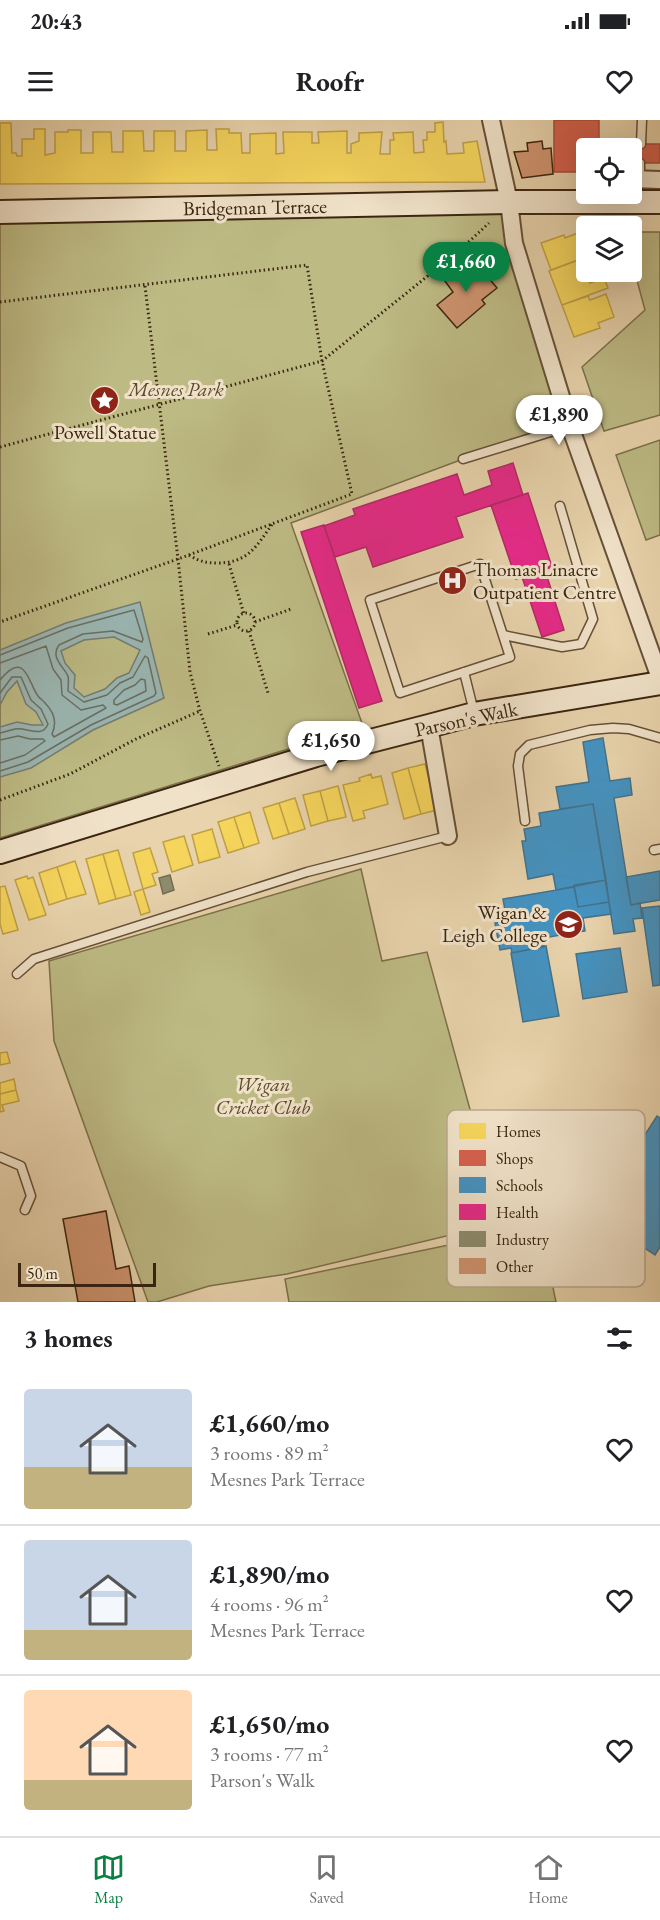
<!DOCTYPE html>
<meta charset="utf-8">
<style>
:root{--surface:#fff;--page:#f2f2f2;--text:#202124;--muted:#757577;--line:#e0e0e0;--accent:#0b8043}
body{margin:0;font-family:"EB Garamond",serif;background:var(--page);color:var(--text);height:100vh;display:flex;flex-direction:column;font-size:22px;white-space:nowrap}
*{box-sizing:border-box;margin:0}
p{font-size:20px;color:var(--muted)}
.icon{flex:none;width:33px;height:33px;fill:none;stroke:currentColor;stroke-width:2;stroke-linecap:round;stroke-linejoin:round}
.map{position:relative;height:1182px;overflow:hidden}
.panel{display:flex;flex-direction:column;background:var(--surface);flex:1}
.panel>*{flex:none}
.buttons{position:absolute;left:576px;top:18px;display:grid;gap:12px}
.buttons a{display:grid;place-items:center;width:66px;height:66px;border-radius:6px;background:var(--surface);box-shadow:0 6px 24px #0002;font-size:30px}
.scale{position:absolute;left:18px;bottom:15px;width:138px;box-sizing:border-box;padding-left:6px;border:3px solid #3b2510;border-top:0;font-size:16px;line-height:21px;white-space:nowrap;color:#3b2510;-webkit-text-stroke:4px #f0e2c9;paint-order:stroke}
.price{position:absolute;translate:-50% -51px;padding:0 14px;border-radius:21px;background:#fff;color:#222;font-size:20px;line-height:39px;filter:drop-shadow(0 2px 3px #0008)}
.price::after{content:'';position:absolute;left:50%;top:36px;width:18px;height:14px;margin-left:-9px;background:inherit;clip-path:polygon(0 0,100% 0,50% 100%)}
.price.on{background:var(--accent);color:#fff}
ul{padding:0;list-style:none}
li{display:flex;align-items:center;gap:18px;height:150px;padding:0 24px}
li+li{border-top:2px solid var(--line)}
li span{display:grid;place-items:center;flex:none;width:168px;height:120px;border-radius:6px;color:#555}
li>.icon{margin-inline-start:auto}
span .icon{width:72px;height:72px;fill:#fffc;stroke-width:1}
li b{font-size:26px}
h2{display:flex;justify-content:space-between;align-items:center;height:72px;padding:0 24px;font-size:26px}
.status{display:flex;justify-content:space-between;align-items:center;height:42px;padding:0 30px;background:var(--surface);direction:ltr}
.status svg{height:16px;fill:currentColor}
header{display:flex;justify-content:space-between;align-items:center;height:78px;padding:0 24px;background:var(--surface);font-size:27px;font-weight:700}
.menu{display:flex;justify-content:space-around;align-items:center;height:84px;border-top:2px solid var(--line);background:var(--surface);font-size:16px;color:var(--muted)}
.menu a{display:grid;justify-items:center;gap:3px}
.menu .on{color:var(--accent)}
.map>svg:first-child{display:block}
</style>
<div class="status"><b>20:43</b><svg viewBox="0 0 49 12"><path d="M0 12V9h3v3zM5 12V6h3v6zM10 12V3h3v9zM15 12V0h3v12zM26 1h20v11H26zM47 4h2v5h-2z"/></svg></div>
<header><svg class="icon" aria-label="menu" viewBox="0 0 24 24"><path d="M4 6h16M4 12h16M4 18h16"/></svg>Roofr<svg class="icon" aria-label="heart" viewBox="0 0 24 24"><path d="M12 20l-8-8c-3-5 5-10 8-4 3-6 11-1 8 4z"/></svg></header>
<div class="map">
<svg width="660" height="1182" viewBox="0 0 660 1182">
<rect width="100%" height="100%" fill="#e8d3ac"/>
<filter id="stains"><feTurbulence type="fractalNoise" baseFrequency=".00333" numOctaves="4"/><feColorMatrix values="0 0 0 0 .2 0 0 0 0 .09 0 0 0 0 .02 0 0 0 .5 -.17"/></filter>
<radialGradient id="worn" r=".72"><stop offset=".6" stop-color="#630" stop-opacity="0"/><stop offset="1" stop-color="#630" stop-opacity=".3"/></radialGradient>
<path fill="#bdba84" stroke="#7c704a" stroke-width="1.5" d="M509 82 514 123 560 303 291 403 363 606 0 718V100Z
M632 112H660V295L604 311 582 247 645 190 632 142Z
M660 320V415L646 420 616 335Z
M361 749 382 841 427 832 501 1103 287 1154 209 1166 157 1182H148L54 921 49 841Z
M540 1106 556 1182H289L285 1159Z"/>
<path fill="#9ab6b3" stroke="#747c72" stroke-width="1.5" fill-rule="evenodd" d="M140 482 164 578 93 610 31 648 0 657V607L17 602 32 605H43L36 592 26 584 17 561 7 572 0 585V530L66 503ZM114 517 140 530 129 553 117 558 105 569 84 577 74 568 75 555 65 543 61 531 84 520Z"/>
<path fill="#f6d55c" stroke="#bea045" stroke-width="1.5" d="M443 2 444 22 446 21 447 34 464 33 463 23 477 21 485 62 0 64V3H11L12 33H16L17 36H22V19H34V9H45V35L55 33V12H68V10H81V33H93V12H111L112 32H123V11H143L144 31H154V11H175V31H186V11L207 10V30H217L216 9H229V13H241L242 33H250V14L276 13V34L284 33 283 12H312V23H319L318 12 347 11V33H351V24L359 21V13L382 12 380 34H390V20H394L393 13 413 12 414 33 424 32 423 20H427V12H435V3Z
M580 112 586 131V137L551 150 541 123 564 115 565 118Z
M581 139 586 152H601L587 157 590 163 604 158 608 168 562 185 549 151Z
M606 174 614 197 598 203 600 208 574 217 562 185 588 176 590 180Z
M425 644 437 690 421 694 408 648Z
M408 648 421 694 404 699 392 653Z
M371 654 372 658 381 656 388 684 363 691 365 698 353 701 343 665 360 661 359 658Z
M338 666 346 697 328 701 320 671Z
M320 671 328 701 311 706 303 675Z
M295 678 305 709 289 714 279 683Z
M279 683 289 714 273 719 263 688Z
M250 692 259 723 244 728 234 697Z
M234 697 244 728 228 733 218 702Z
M212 709 220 737 199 743 192 715Z
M184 716 193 745 172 752 163 722Z
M150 728 158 752 152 754 156 765 143 769 133 733Z
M118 730 131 775 116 779 103 734Z
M103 734 116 779 99 784 86 739Z
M75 741 86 774 67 779 57 747Z
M57 747 67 779 49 785 39 753Z
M27 756 28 759 33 757 46 795 29 800 15 760Z
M5 766 18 810 3 814 0 804V767Z
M143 769 150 792 141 795 134 772Z
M7 932 10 943 0 945V933Z
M14 959 16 970 0 974V963Z
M16 970 19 981 2 985 4 991 0 992V974Z"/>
<path fill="#d6604d" stroke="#a84e3b" stroke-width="1.5" d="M554 0H599V24H660V43H632V28H586V52H554Z"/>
<path fill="#4393c3" stroke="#41728d" stroke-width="1.5" d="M603 618 610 661 630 658 632 675 614 678 631 785 640 783 642 798 633 799 635 811 614 814 593 684 560 689 556 667 589 662 583 622Z
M593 684 606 760 556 770 553 754 528 759 522 721H526L524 709 541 706 539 693Z
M660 751V780L631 785 626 757Z
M606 760 609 782 578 787 574 765Z
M574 767 578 787 609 782 611 794 583 798 585 811 543 818 544 827 512 833 511 828 500 830 495 803 507 801 503 779Z
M660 786V865L653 866 642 788Z
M546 826 559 896 523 902 511 833Z
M620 828 627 872 583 879 576 834Z
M657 996 660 998V1127L655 1135 595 1095 610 1071 571 1044 601 999 639 1024Z"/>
<path fill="#e7298a" stroke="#b32865" stroke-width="1.5" d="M513 343 523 375 456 397 463 417 373 447 366 427 335 437 324 406 355 395 353 389 457 354 464 375 492 365 488 351Z
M528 373 552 447 516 459 491 385Z
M324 405 382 581 359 588 301 412Z
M545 450 564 510 542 517 522 457Z"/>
<path fill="#8c8c6e" stroke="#746d52" stroke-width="1.5" d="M170 755 174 770 163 774 159 758Z"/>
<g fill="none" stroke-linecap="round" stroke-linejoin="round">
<path stroke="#6a6e62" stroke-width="1.5" d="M0 535 68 508 134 490 143 519 142 522 113 511 83 514 59 525C50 537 63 546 68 556 69 560 68 566 68 571L84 582 107 575 120 563 133 557 145 536 148 538 156 573 154 576 91 605 28 642 0 651
M0 543 46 526 53 549 61 560 62 575 81 590 103 585 106 588 54 617 52 614C57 603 54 592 45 583 43 580 40 579 38 576 28 562 25 529 0 560
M141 559 145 560 146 571 117 585 114 584V580L124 570 135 565Z
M0 573 12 557H21L31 580 41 589 48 604C42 619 27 607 15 609 10 610 5 612 0 613
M0 620 18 616 30 619H43L45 621 25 635 0 643"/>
</g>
<path fill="#cf946f" stroke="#3b2510" stroke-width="1.5" d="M542 21 543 29 551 28 553 54 522 58 514 32 528 31 527 23Z
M472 138 497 168 482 180 485 184 457 208 437 185 453 172 445 161Z
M106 1091 116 1149 129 1146 135 1182H78L63 1099Z"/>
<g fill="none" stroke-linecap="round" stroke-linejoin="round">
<defs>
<path id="service" d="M641 24 642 0
M640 58V43
M463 339 570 306
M480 444 510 537 400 573 370 480Z
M503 515 562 527 581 524 593 499 560 386
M464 552 474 592
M525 701 518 646 520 634 529 625 590 610 613 608 629 609 660 618
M654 730 660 729
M17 854 34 839 307 752 448 716
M0 1037 21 1046 31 1076 25 1090"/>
<path id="minor" d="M491 0 509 82 514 123 570 306 660 558
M632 59 660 60
M429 606 448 716"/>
<path id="secondary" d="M0 92 509 82H660
M0 732 316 635 429 606 474 594 660 563"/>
</defs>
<use href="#service" stroke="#665037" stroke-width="11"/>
<use href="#minor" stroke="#665037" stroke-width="20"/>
<use href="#secondary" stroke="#3b2510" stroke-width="26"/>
<path stroke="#3b2510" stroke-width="3" stroke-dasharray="1.5 3" stroke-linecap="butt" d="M145 166 178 439 190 552 200 591 219 646
M0 182 307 145 322 241 352 374 178 439 0 502
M0 327 322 241 460 130 489 103
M189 435C198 441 206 443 217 443 248 443 256 427 273 403
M229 444 244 494
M237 502a9 9 0 1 1 18 0a9 9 0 1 1-18 0Z
M255 502 291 489
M249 511 268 573
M208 514 237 505
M0 680 70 654 136 619 200 591"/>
<use href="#service" stroke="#f0e2c9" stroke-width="8"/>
<use href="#minor" stroke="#f0e2c9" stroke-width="16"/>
<use href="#secondary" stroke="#f0e2c9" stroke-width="22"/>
</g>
<defs>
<symbol id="sight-disc" viewBox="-11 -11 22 22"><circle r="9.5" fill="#8f2418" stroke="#f0e2c9"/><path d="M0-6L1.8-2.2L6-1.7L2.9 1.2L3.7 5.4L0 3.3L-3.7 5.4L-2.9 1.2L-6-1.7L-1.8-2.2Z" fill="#fff"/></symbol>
<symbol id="hospital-disc" viewBox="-11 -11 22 22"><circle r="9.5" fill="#8f2418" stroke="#f0e2c9"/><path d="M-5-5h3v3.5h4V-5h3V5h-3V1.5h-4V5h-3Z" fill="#fff"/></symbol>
<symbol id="university-disc" viewBox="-11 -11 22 22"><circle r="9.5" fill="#8f2418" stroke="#f0e2c9"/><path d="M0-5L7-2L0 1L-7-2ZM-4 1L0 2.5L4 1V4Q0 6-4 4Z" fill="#fff"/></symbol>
</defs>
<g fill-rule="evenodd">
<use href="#sight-disc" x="88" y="264" width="33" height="33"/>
<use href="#hospital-disc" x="436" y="444" width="33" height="33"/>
<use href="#university-disc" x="552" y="788" width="33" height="33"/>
</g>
<g text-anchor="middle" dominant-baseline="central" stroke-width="6" stroke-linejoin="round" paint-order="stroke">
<g font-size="20" fill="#3b2510" stroke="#f0e2c9">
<text transform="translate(255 87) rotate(-1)">Bridgeman Terrace</text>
<text transform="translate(466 599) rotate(-12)">Parson's Walk</text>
</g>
<g font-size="20" font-style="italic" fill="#5c4a2d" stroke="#f0e2c9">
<text x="176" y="269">Mesnes Park</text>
<text x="263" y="964">Wigan<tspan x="263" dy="23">Cricket Club</tspan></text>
</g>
<g font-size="20" fill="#3b2510" stroke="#f0e2c9">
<text x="105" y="312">Powell Statue</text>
<text x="473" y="449" text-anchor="start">Thomas Linacre<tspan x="473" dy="23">Outpatient Centre</tspan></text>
<text x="547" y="792" text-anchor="end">Wigan &amp;<tspan x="547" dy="23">Leigh College</tspan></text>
</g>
</g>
<rect x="447" y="990" width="198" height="177" rx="9" fill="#f0e2c9" stroke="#baa992" stroke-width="1.5"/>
<rect x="459" y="1003" width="27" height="16" fill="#f6d55c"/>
<rect x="459" y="1030" width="27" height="16" fill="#d6604d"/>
<rect x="459" y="1057" width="27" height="16" fill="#4393c3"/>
<rect x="459" y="1084" width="27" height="16" fill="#e7298a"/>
<rect x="459" y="1111" width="27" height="16" fill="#8c8c6e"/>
<rect x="459" y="1138" width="27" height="16" fill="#cf946f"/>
<g font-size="16" fill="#3b2510">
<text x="496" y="1017">Homes</text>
<text x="496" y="1044">Shops</text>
<text x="496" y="1071">Schools</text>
<text x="496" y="1098">Health</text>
<text x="496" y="1125">Industry</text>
<text x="496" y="1152">Other</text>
</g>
<rect width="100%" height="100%" filter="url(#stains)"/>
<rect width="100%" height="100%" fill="url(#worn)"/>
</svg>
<div class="buttons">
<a><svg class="icon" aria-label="locate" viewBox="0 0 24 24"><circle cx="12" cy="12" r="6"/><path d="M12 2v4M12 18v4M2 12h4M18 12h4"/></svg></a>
<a><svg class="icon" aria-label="layers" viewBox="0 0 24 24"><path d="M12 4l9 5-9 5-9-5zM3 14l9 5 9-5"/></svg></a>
</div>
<div class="scale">50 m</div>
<b class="price on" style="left:466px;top:173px">£1,660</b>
<b class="price" style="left:559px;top:326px">£1,890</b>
<b class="price" style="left:331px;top:652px">£1,650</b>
</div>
<section class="panel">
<h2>3 homes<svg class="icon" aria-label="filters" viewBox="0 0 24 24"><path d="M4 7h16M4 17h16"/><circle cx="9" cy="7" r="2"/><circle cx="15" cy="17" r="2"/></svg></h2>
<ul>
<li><span style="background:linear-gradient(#c9d6e8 65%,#c2b280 0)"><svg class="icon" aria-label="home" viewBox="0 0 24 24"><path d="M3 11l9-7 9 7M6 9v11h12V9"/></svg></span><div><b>£1,660/mo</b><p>3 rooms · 89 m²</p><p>Mesnes Park Terrace</p></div><svg class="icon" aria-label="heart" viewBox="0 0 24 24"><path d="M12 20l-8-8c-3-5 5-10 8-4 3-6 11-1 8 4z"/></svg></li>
<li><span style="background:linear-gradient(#c9d6e8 75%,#c2b280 0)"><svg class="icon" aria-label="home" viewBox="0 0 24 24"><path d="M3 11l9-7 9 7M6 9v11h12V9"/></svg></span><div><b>£1,890/mo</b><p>4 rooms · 96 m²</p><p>Mesnes Park Terrace</p></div><svg class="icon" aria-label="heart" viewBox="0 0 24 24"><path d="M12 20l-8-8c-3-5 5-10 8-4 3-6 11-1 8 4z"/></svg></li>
<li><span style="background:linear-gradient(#ffd9b3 75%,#c2b280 0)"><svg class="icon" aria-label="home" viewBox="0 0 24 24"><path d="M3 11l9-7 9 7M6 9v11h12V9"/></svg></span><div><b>£1,650/mo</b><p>3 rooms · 77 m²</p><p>Parson's Walk</p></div><svg class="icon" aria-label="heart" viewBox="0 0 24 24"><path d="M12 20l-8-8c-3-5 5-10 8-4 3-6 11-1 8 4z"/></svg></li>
</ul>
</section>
<nav class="menu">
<a class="on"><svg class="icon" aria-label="map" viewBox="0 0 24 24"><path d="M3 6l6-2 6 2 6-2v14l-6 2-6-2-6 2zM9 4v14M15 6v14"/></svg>Map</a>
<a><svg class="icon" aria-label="saved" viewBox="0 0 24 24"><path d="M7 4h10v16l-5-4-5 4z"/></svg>Saved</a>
<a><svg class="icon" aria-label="home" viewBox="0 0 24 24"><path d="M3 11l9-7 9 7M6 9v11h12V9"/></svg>Home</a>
</nav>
